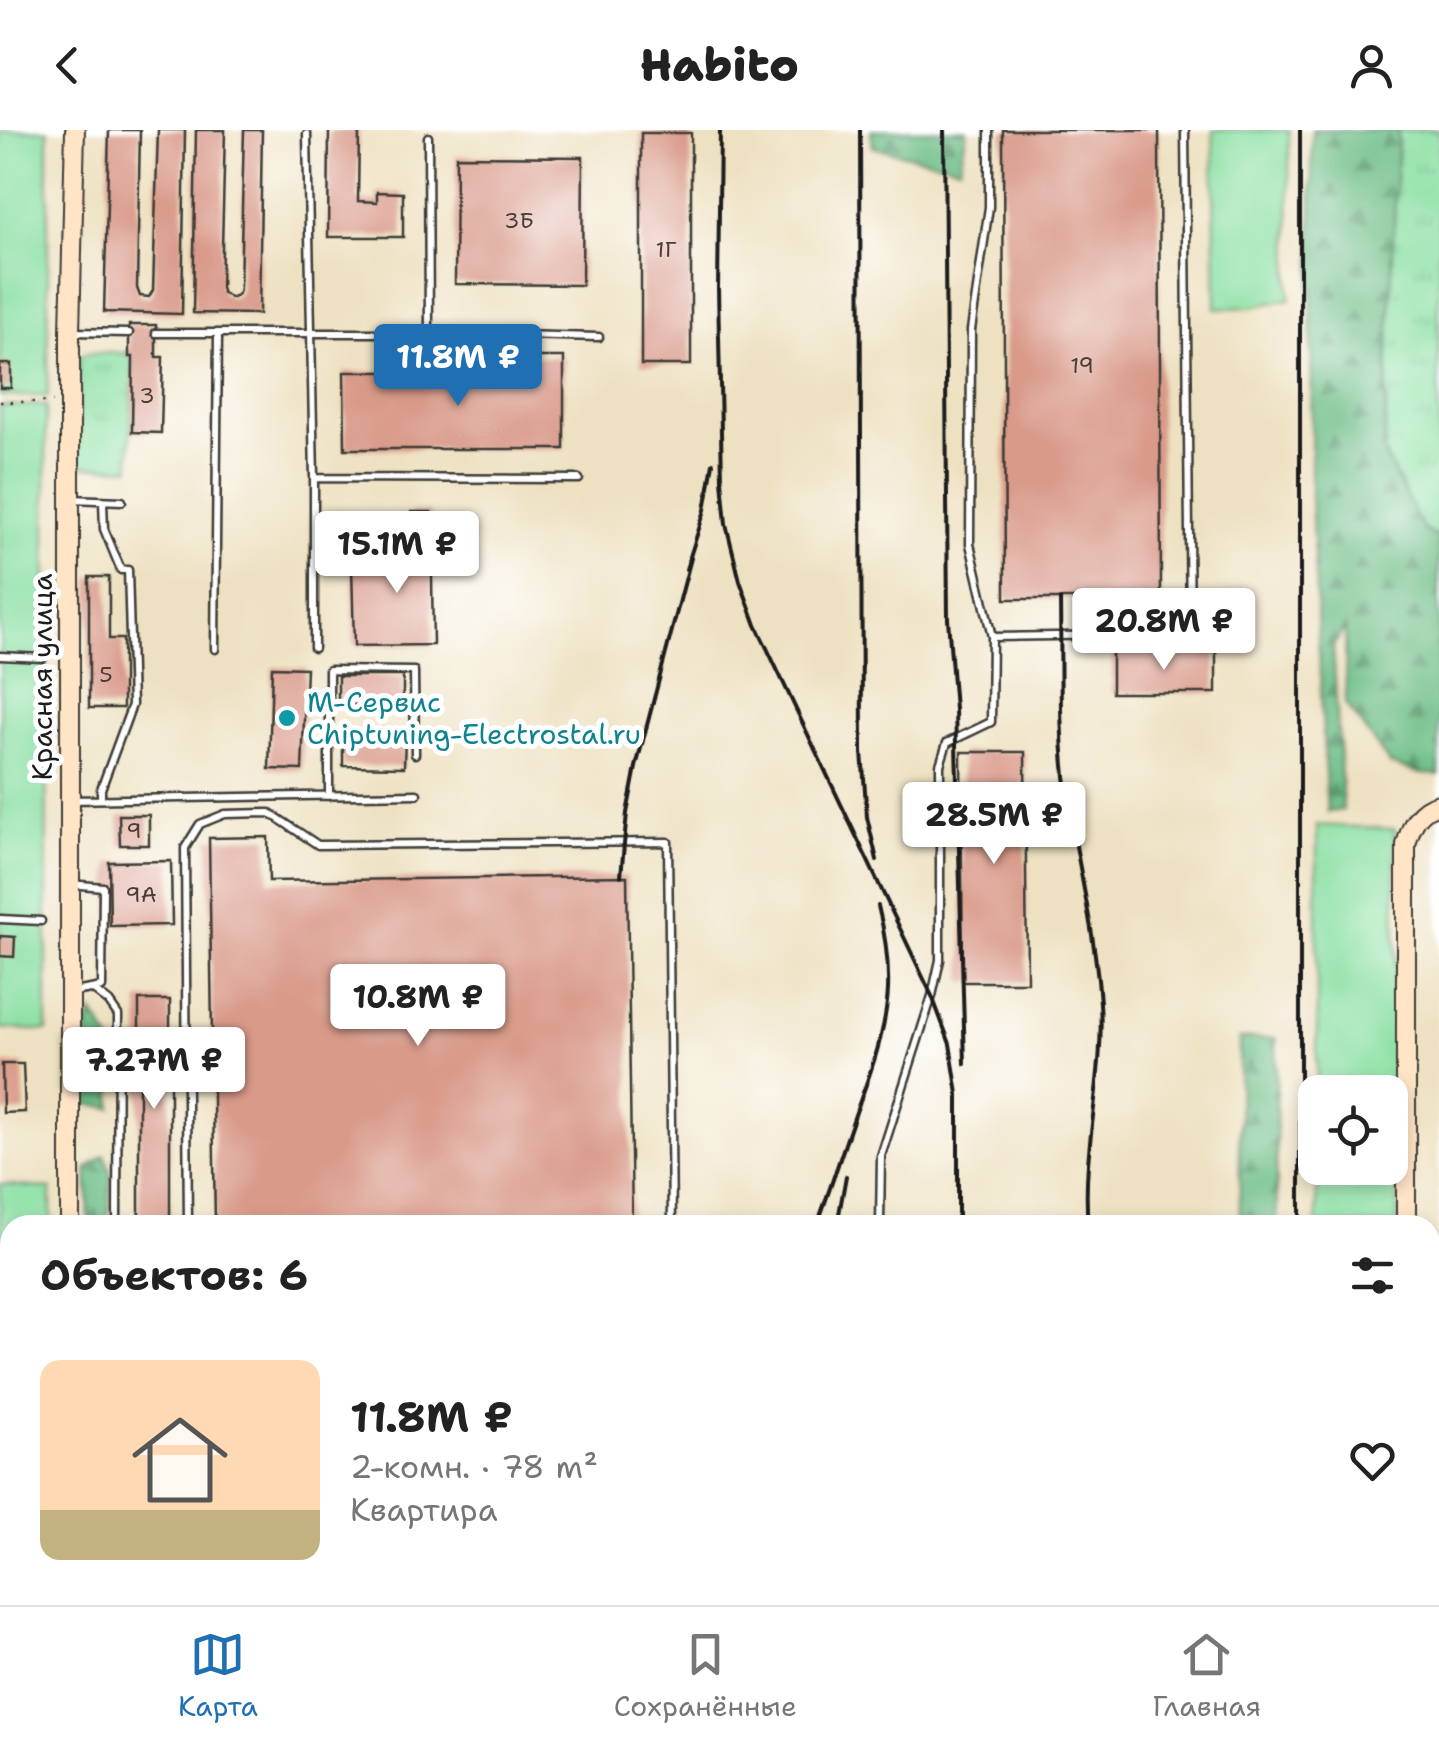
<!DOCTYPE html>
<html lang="ru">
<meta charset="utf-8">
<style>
:root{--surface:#fff;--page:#f2f2f2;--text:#222;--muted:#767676;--line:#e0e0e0;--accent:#1f6fb2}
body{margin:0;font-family:"Shantell Sans",sans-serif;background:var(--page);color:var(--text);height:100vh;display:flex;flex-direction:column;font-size:38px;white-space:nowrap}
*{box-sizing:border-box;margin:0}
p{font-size:32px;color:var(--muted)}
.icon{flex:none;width:55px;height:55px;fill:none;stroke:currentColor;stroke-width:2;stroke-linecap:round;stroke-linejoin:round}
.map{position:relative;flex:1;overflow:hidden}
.panel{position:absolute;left:0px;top:1085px;width:1440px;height:390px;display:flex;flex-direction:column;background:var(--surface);border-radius:30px 30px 0 0;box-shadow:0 5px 15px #0003}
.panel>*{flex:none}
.tools{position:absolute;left:1298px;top:945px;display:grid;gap:20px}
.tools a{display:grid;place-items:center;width:110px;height:110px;border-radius:20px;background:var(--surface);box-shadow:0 5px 15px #0003;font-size:50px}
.price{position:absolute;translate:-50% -85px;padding:0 22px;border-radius:10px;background:#fff;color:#222;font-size:32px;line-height:65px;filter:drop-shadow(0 2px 5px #0008)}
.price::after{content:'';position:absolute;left:50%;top:60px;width:30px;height:22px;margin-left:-15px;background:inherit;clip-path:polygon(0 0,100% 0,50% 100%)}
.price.selected{background:var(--accent);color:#fff}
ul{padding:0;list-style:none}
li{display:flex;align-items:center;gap:30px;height:250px;padding:0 40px}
li span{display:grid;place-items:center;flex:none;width:280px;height:200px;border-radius:20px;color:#555}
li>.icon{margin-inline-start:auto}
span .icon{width:120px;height:120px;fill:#fffc;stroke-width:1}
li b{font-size:42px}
h2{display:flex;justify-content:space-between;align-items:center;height:120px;padding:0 40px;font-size:42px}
header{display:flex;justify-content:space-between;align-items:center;height:130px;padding:0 40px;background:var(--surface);font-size:45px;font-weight:800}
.tabs{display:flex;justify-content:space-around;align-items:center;height:140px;border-top:2px solid var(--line);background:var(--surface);font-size:28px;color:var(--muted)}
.tabs a{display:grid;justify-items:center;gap:5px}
.tabs .selected{color:var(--accent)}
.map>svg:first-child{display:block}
</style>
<header><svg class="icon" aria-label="back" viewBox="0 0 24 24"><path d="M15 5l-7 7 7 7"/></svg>Habito<svg class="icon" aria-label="person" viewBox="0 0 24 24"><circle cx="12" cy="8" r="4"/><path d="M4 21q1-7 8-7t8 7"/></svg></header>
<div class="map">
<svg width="1439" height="1475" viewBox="0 0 1439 1475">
<defs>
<pattern id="grass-tufts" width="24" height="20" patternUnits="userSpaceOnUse" patternTransform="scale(2.5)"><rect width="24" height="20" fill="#89dfa1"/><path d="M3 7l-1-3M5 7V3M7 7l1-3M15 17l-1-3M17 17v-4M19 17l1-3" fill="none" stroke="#76bf8a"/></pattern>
<pattern id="forest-firs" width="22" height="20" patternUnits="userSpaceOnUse" patternTransform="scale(2.5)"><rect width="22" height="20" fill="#6ebe87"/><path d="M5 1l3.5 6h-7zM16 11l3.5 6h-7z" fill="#5a9a6e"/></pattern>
</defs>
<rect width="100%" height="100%" fill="#fff"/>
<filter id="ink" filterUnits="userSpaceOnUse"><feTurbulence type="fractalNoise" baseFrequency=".01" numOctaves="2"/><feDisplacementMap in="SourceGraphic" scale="20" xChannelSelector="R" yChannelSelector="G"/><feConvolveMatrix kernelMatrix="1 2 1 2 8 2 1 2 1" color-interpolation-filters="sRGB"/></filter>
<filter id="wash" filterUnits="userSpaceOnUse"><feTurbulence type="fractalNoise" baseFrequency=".0048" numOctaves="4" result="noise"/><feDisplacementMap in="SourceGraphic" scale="40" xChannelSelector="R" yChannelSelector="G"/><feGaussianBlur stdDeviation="2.25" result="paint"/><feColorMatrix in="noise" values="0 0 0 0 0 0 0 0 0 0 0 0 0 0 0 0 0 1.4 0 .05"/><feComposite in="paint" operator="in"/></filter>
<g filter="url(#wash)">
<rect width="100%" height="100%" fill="#eee1c1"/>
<path fill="url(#grass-tufts)" stroke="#527e5e" stroke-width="2.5" d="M1398 0H1439V409L1423 400 1384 323Z
M88 223H129V227H133L130 338 78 336V232L81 226Z
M0 1426H10V1465H47V1475H0Z"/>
<path fill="url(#forest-firs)" stroke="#456d52" stroke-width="2.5" d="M871 0H967L960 37 873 17Z
M1312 0H1398L1384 323 1423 399 1439 409V645L1421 644 1390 634 1346 574 1345 497 1333 516 1343 680 1327 682 1311 367Z
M93 882 112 913V978L87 974V896Z
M1276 908 1277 1095H1240L1239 909Z
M105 1025 111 1045 108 1095H89L87 1038Z"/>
<path fill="#89dfa1" stroke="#527e5e" stroke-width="2.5" d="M0 0H48V266H0Z
M1213 0H1289L1290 169 1251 177 1216 178Z
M46 275 47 901 0 898V276Z
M1317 695 1395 699 1398 1095H1317V1038H1390V962H1317Z
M0 1054 51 1059V1095H10V1173L0 1172Z
M1317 1465H1396V1475H1317Z"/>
<g id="blocks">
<path fill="#d99a89" d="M109 0H140L137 158 140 166 149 167 153 160 158 0H185L182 184 104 182Z
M196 0H225L221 158 223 164 233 168 239 163 240 157 244 0H262L259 184 193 183Z
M329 0H359L358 71 377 72V62L403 63V107H328Z
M1003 0H1159L1161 469H1005Z
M641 3H691V235H641Z
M456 26 583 27 582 155 455 154Z
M129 195H156V227H163L161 303 132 302 133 227H129Z
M517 227H564V319H345L344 242H517Z
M0 234H11V258H0Z
M411 382H431L433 515 354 516 352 436 411 435Z
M89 447H109V509H123V578H89Z
M1112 522H1216V563H1112Z
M272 537 306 538 302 640 269 639Z
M338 546H403V575H338Z
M343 604 405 605 404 637 343 636Z
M961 622H1025L1027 852H963Z
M119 685H149V715H120Z
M268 707 269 751 627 746 632 1095H215L209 708Z
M171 731 172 795 110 796 109 732Z
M0 806 15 807 14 827 0 826Z
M139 870H170V1095H139Z
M2 934H23L25 982 3 983Z
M0 1124 10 1126V1162L0 1160Z
M1439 1228V1260L1431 1261 1430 1229Z
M122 1465H209V1475H121Z"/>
</g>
</g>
<g filter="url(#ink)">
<use href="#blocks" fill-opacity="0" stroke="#3c3a35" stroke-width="2.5"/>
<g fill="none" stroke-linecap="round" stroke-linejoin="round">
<defs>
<path id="lane" d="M989 0V77L971 200 970 414 992 507
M307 4 314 348V518
M428 7 429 203
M71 202 129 203
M156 203H429L599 207
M314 348 579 349
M71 369 122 371
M215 519 218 204
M0 526 43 528
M329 666V540L414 541 415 624
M101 669V659L132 575 128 440H121L104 399 103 371
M70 670 417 664
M70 754 103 757 102 857 74 862
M0 789 41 791
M92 859 109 872 118 885 117 1095
M188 1095 185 718 200 694 225 684 270 683 318 715 668 712 672 1095
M880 1095 881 1026 932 866 940 830V635L947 613 991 592 992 507 1190 504 1185 0
M0 1178 10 1179"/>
<path id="street" d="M1430 1277H1439"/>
<path id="secondary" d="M70 1095V202L75 0
M1406 1095V715C1411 696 1418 679 1439 674
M70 1465V1475
M1407 1475V1465"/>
</defs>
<use href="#lane" stroke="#3c3a35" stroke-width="11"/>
<use href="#street" stroke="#3c3a35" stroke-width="18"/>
<use href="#secondary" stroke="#3c3a35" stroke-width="22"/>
<path stroke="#3c3a35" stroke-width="2.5" stroke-dasharray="2.5 8" stroke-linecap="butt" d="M0 272H53
M0 1191 10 1192"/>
<use href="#lane" stroke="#fff" stroke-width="6"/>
<use href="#street" stroke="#fff" stroke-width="12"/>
<use href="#secondary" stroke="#ffe4c6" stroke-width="18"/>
<path stroke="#1c1c1c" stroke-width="4" d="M720 0 718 159 722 350 726 394 740 451 756 495 932 866 950 914 958 964V1095
M860 0 862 622 867 687 877 730
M944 0 948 489 955 579 965 934
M686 439 705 380 713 333
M1060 469C1061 528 1059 588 1065 646 1074 722 1095 796 1100 873 1105 947 1081 1021 1088 1095
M621 746 627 683 636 637 691 428
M817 1095C832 1054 845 1012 860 971 873 936 886 898 888 860 889 831 885 803 878 776
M837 1095 846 1046
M1300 1095V0
M656 1465 658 1475
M960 1465 961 1475
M1300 1465V1475
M683 1475 684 1465
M809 1475V1465
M1150 1475V1465"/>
</g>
</g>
<circle fill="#0f9aa8" stroke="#fff" stroke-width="4" cx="287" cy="588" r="10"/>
<g text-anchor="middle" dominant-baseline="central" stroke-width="10" stroke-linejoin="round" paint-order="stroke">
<g font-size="22" fill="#4b3c37">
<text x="519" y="90">3Б</text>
<text x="666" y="119">1Г</text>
<text x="1082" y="235">19</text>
<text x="147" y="265">3</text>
<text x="106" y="544">5</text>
<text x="134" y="700">9</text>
<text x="141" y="764">9А</text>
</g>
<g font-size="28" fill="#1c1c1c" stroke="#fff">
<text transform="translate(42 547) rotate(-90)">Красная улица</text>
</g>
<g font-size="28" fill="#0d838f" stroke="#fff" text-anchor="start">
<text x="307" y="572">M-Сервис<tspan x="307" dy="32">Chiptuning-Electrostal.ru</tspan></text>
</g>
</g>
</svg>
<div class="tools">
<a><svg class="icon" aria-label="locate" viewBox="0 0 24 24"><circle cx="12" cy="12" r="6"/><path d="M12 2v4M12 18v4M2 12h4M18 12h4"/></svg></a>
</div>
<b class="price selected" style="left:458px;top:279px">11.8M ₽</b>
<b class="price" style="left:397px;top:466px">15.1M ₽</b>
<b class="price" style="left:1164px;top:543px">20.8M ₽</b>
<b class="price" style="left:994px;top:737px">28.5M ₽</b>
<b class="price" style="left:418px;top:919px">10.8M ₽</b>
<b class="price" style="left:154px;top:982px">7.27M ₽</b>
<section class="panel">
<h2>Объектов: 6<svg class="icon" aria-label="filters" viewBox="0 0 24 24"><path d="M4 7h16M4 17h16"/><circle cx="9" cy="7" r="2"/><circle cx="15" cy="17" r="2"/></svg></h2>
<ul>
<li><span style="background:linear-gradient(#ffd9b3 75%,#c2b280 0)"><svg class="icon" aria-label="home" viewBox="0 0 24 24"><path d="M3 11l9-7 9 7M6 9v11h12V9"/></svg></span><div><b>11.8M ₽</b><p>2-комн. · 78 m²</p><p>Квартира</p></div><svg class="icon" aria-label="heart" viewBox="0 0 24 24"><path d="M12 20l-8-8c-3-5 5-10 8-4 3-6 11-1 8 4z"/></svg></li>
</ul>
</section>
</div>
<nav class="tabs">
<a class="selected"><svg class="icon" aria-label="map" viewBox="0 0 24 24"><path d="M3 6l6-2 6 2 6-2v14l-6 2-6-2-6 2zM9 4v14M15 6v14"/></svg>Карта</a>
<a><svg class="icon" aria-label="saved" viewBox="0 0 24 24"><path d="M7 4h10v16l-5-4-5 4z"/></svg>Сохранённые</a>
<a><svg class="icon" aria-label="home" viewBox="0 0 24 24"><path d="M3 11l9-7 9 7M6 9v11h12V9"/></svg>Главная</a>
</nav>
